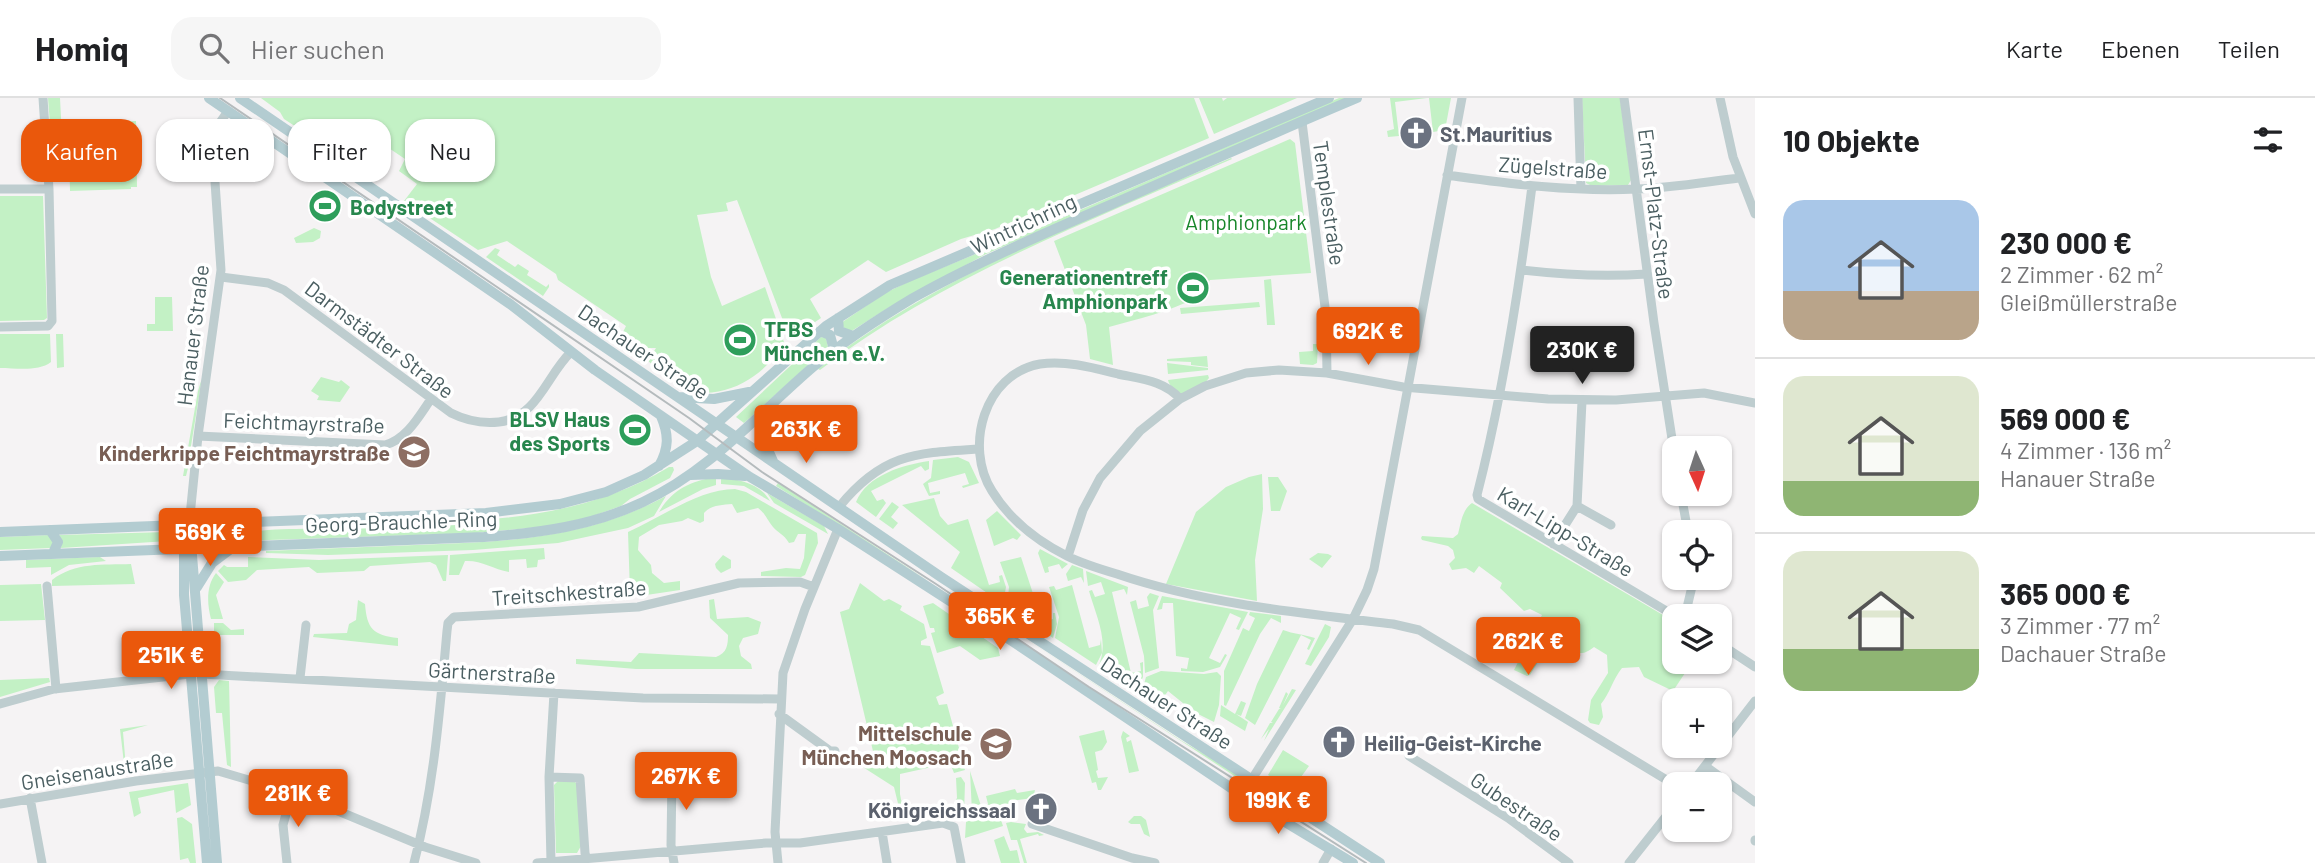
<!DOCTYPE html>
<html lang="de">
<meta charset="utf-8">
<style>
:root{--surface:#fff;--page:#f6f6f6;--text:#202124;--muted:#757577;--line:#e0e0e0;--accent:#ea580c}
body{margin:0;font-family:Barlow,sans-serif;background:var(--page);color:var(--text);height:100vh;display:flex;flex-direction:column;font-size:26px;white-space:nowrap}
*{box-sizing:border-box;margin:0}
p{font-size:23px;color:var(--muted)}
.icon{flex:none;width:38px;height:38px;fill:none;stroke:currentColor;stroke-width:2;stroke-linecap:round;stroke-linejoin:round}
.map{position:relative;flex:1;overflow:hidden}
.details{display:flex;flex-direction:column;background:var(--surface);width:560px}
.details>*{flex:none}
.guide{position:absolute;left:21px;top:21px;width:665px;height:63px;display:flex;gap:14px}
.needle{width:46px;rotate:177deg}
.fabs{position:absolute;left:1662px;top:338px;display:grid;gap:14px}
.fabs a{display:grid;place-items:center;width:70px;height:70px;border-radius:14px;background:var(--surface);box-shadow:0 2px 5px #0004;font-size:35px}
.price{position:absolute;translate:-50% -60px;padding:0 16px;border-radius:7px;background:var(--accent);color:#fff;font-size:23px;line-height:46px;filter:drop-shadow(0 2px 4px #0008)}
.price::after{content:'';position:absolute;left:50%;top:42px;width:21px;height:16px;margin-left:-10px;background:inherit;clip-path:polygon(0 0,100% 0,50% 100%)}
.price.selected{background:#222;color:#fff}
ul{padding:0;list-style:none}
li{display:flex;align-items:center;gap:21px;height:175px;padding:0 28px}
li+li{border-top:2px solid var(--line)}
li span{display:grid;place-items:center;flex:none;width:196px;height:140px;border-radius:21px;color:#555}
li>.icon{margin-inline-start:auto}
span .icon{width:84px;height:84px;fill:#fffc;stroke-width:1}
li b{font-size:30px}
h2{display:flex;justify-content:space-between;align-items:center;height:84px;padding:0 28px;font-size:30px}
.tag{padding:0 24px;border-radius:21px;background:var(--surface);box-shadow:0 2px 5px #0004;font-size:24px;line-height:63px}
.tag.selected{background:var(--accent);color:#fff}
header{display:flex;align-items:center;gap:42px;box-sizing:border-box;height:98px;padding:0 35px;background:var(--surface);border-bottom:2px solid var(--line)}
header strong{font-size:33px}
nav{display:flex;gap:38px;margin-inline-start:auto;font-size:24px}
.search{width:490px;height:63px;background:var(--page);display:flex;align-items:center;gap:18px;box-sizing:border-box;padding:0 24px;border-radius:21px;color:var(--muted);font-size:26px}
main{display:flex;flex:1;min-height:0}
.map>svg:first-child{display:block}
</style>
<header>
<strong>Homiq</strong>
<div class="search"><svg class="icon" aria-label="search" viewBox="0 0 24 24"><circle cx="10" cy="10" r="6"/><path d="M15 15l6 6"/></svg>Hier suchen</div>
<nav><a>Karte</a><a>Ebenen</a><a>Teilen</a></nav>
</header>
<main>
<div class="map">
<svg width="1755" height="765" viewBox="0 0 1755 765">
<rect width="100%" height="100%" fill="#f5f3f4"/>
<path fill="#c3f1c5" d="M48 0H60L64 79 54 80Z
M261 0H1194L1209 40 995 131 961 141 886 174 868 162 810 201 821 220 790 241 737 102 726 105 728 113 697 117 711 179 722 208 765 189 785 247C776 257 766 270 754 278 732 294 699 302 676 286L681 278 674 274 669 280 648 263 656 250H646L623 234 626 228 558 182 556 176 507 143 478 152 404 103 417 86 399 73 405 61 346 21 327 49 284 21 280 14Z
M1199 0H1222L1223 3 1227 0H1297L1214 36Z
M1339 0H1347L986 156 888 210 850 234H846L841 225 885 195 910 183 1034 132Z
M1390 0H1427L1395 4 1399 38 1388 39 1387 33 1394 31Z
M1429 0H1451L1445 32 1433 34Z
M1582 0H1620L1631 82 1628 87 1592 88 1586 85Z
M136 23 137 89H131V91L70 93 69 53 107 52 106 24Z
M1290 41 1295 45 1311 175 1210 182C1206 188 1201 196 1195 200 1169 214 1138 221 1109 229L1113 267 1090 261 1086 227 1054 143Z
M348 55 371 70 370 79 343 61Z
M1231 60 1232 61C1090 123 944 178 820 272L818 271C940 175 1090 120 1231 60Z
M0 98H43L47 220 44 222 0 223Z
M314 130 321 133 320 140 313 144 296 145 294 140Z
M495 150 500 152 497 157 515 169 518 166 529 173 527 177 546 189 549 186V189L543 198 486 159Z
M1271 181 1275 227H1267L1264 182Z
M155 199H172L173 233H147V226H155Z
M1259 204 1260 209 1181 216 1180 210Z
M0 236H50L51 264C38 274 16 270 0 270Z
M56 236H63L64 269 57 270Z
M821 239 826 240 828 249 744 325 736 319Z
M1313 246H1318L1317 265 1313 267 1300 266 1299 254 1313 253Z
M1207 258 1208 269 1191 267V264L1167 263V261Z
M1167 265 1208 270V272L1168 276Z
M1208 277 1209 280 1204 286 1183 296C1177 295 1169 288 1168 282Z
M321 279 339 284 341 282 350 289 340 304 317 302 319 298 311 293Z
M202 280 190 354H192L186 378H183L198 293Z
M958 359 969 364 979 385 963 390 962 388 969 386 965 375 928 385 930 395 940 393V396L929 398 923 386 931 380 933 362Z
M929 363V371L925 373 921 368 871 393 877 403 883 401 886 405 876 419 856 404C867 377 903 367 929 363Z
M669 369H673L674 372 670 380 630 401 621 408 590 419 550 428 476 435 210 444 211 437C230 437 248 434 268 432 287 430 306 433 325 427 442 423 565 432 669 369Z
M1262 376 1263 411 1255 462 1257 503 1166 486 1196 414 1226 389 1249 379Z
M716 379V387L703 391 659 414C672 392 690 383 716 379Z
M721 379C739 382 760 385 770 403L744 388 721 386Z
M1268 379H1278L1287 393 1280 413H1271Z
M778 385 930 484 776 388Z
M735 391 746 394 817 435 818 445 805 477 801 479 761 478V474L786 470 800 471 804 460 806 436H798L794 444 789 445C783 435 779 436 773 429 767 422 766 416 758 410L737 415 732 406C722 407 711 407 704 415V423L700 425 688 420 682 423 659 427 639 439 638 452 651 467 652 475 664 485 680 483V492L633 499 630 495 628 434C662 419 699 391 735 391Z
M767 395 824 428 828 436 774 405Z
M666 398 654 418 628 430 558 445 473 452 328 457 266 455V453C316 451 366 449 416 447 505 444 586 441 666 398Z
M934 400 940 418 948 427 968 421 989 487 1000 484 999 478 1002 477 1006 489 1003 506 951 470 960 454 902 407Z
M892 404 899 409 891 419 898 425 893 431 879 421Z
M1472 405 1675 524V564H1690L1687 572 1673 593 1644 579 1639 569 1622 570C1613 581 1610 595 1601 606L1603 619 1599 627 1590 625 1588 622 1591 602 1608 575 1607 557 1594 549C1583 557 1580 557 1568 549L1572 536 1564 530 1566 525 1558 523 1552 533V541L1530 577 1527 578 1514 572 1542 517 1530 511 1524 513 1500 490 1502 485 1479 468 1474 475 1466 470 1452 472 1449 466 1455 460 1453 452 1448 448 1422 442 1421 440 1422 438 1453 440 1458 436C1461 425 1462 412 1472 405Z
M997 413 1021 437 1017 442 1013 440 994 448 986 422Z
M168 434V443L61 450 62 442 59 437Z
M50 437 54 441 51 450 0 452V439Z
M544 450 545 461 538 462 537 469 527 470 526 461 509 462V474C493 471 481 462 465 463L459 477H449L450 457Z
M1040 451 1068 466 1062 471 1059 466 1048 469 1049 474 1045 475 1038 455Z
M1318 455 1328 456 1332 458 1322 470 1309 461Z
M448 457 446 483H443L436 467 430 464 370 468 364 473 317 475 309 469 257 472 246 482 228 484 218 473 224 467 227 469H248V459L319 462Z
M723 457 731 462V470L721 475 716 470 715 466Z
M100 459 106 463 69 467 51 477V469L26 470V462Z
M1021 459 1042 523 1053 521V515H1055L1057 526 1053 540 1007 508 1009 489 1000 464Z
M131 466 135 486 52 488V482C75 464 103 467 131 466Z
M1072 467 1083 471 1084 485 1081 479 1068 483 1066 476Z
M1086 473 1128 489 1127 497 1124 491 1112 494 1131 575 1141 573 1140 565 1143 564V579L1136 594 1098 569C1110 544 1096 518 1089 493L1092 492 1095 499 1105 496 1101 484 1088 488Z
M216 475 224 484 216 497 223 521H211C207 506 206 488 216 475Z
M860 485 884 503 889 501 902 508 900 512 924 526 927 540 921 543V547L930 548 944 595 936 599 939 607 947 606 965 672 954 675 950 665 900 676V696L904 717 901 718 894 689 844 657 846 653 877 670 840 514 849 511Z
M41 486 45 522 0 523V487Z
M942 486 1182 643 1238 676 1236 679Z
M1072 487 1089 550 1100 547 1101 541 1102 555 1096 567 1055 540 1059 519 1049 489 1054 488 1056 492Z
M1150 495 1159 498 1153 512 1159 570 1145 575 1144 558 1130 504 1136 502 1138 511 1149 508 1147 499Z
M1162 498 1248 514 1239 532 1236 531 1241 520 1230 515 1209 560 1220 565 1225 556 1227 557 1220 569 1203 574 1181 573V570L1187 571 1189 560 1176 558 1173 505H1163L1162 511 1157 512Z
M714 501 717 521 748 519 761 524 758 536 743 540 739 548 741 558 751 566 752 571H636L576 566V561L631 564 639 555 716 559C727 555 728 547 728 537L710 520 709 502Z
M358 502 365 506C367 531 373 537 398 540V548L313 539 314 536 347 535 349 526 356 522Z
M933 505 998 550 1000 558 980 562 960 548 937 555 931 535 935 534 934 530H930L923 508Z
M1250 514 1281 518V525L1271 520 1260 536 1226 608 1224 607V573L1243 530 1249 533 1255 520 1249 517Z
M214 525H223L231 532 244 531V537H214Z
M1325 526 1331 529 1329 539 1311 568 1305 566Z
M1283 532C1294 536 1302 536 1315 540L1309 552 1307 551 1311 542 1301 537 1255 627 1245 620 1257 586Z
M1161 573 1204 576 1217 574 1221 578 1219 607 1214 624 1194 614 1168 593 1161 603 1164 607 1162 611 1141 597 1146 579Z
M49 580 50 584 0 599V582Z
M219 582 229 583 231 669 227 667 222 615H216L214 589Z
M1292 591 1296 592 1264 643 1269 631 1261 641 1270 625H1273L1271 624 1279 611H1281L1279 610 1286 594 1288 596 1283 607Z
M1241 603 1246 605 1241 618 1236 616 1248 624 1245 633 1220 618 1221 607 1235 616Z
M148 627 123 634 126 670 131 669V673L125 674 120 631Z
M1104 632 1107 644 1102 652 1095 654 1098 672 1096 673 1098 680 1108 679 1101 692H1098L1096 684 1092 685 1079 638Z
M1123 633 1130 638 1126 640 1127 644 1131 642 1139 673 1129 675 1121 639Z
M1283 652 1309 668 1301 679 1308 684 1300 698 1268 677Z
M970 673 981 708 988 706 986 698 1015 691 1017 695 1035 692 1033 700 1010 703V719L972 715Z
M961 679 965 685 964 716 932 721 931 716 955 713 954 705 957 700 956 680Z
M558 683 575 684 577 686 581 748 577 755H556L554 687Z
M188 685 191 707 176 715 174 692 138 700 141 715 134 719 129 694Z
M1134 718H1141L1146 722 1150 739 1144 736 1140 726H1131L1128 724Z
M182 719 192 726 196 765H190L188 760 180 762 177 720Z
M969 721 1001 722 1003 728 965 740 966 724Z
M1011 724 1026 726 1024 731 1027 735 1038 734 1044 737 1039 738 1038 736 1020 741 1027 765H1024L1017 742H1011L1006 725Z
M1004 738 1010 753 1017 752 1020 765H1001L994 742Z"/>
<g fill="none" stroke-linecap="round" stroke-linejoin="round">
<path stroke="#becdcf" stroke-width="9" d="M1578 0 1581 91
M1624 0 1654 225 1675 360
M1720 0 1733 59 1755 116
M1302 24 1326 217 1327 275
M1447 77C1510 86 1573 94 1637 91 1671 90 1705 84 1739 80
M1532 88C1519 192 1503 296 1477 397L1478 401 1675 518
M0 91H49
M1521 172C1564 177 1604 179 1647 176
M221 179 268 185 284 192 451 315C467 323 481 326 499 324 538 319 546 278 571 254
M0 229 48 228 52 223 49 91 43 0
M1180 301C1165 283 1141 281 1118 276 1094 270 1066 262 1040 266 984 276 964 349 992 393 1010 422 1037 443 1067 458 1083 466 1100 471 1117 476 1205 506 1300 515 1393 526L1419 532 1675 687
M198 338 385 347C407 341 419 318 431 301
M1681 396 1688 434
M1577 408 1611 427
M839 409C882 356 914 355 978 351
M189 428 198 338 221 172 212 40 214 33 228 13
M1553 446 1577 408 1582 303
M1068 458 1083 412 1100 380 1140 333 1180 301 1205 288 1246 275 1279 272 1327 275 1403 289 1548 301 1616 302 1704 295 1755 305
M47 488 56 591
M1685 518 1694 480
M1720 546 1755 569
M202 576 643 600 780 601
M300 580 306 527
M0 606 54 591 190 576
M779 616 830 653H835
M1409 658 1508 720 1569 765
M1705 668 1755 704
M672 676 671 747 674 765
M549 679 580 680 585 755 587 765
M1691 686 1755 603
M1242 697 1353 521 1367 492 1374 471 1462 0
M30 700 42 765
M0 706 136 683 218 673 297 696 425 749 476 765
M1032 726 1132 760 1155 765
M882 734 887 765
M1755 743V742
M551 764 549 679 554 595
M287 765 283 727 292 694
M414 765C434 689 440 611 447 533L448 525 454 519 638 509 739 485 800 484 814 489
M537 765 766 745H800L943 725 954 729 961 765
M778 765 775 734 783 575 805 511 838 431
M1323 765 1331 751
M1629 765 1675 707"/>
<path stroke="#b3ccd1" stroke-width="10" d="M209 0 510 206 595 272 750 379 838 431 1012 543 1252 704 1353 765
M240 0 941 479 1380 765
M838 220 839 233 853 238
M820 233 830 237 834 252
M678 299 714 301 749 294
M766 312C763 330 764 346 773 363
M659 368C669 350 669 337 661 318
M691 377 718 376 745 378
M189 428 184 451V497L207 765
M50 432 58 444 53 455
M0 434 486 415 560 406 606 394 644 377 697 343 826 228 890 187 1329 0
M191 445 217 765
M0 458 484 439C540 435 592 428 643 404 710 373 758 316 813 269 844 243 878 221 913 200 981 162 1052 132 1124 101 1201 67 1279 33 1357 0
M197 489 212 465 232 450"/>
<path stroke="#b5bbbd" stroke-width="2" d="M220 0 689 320 762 374 936 486 1089 589 1366 765"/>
</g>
<defs>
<symbol id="church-disc" viewBox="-11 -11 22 22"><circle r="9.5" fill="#6b7280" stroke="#fff"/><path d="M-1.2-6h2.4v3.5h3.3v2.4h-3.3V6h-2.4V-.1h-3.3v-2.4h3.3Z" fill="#fff"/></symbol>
<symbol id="stadium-disc" viewBox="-11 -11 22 22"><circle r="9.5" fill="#2e9e5b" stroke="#fff"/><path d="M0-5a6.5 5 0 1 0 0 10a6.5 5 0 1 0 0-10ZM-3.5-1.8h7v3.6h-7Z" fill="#fff"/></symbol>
<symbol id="school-disc" viewBox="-11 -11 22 22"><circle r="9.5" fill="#8d6e63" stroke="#fff"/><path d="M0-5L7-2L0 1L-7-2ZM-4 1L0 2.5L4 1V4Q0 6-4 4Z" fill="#fff"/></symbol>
</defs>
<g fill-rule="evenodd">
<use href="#church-disc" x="1397" y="16" width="38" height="38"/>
<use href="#stadium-disc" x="306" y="89" width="38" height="38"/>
<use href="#stadium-disc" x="1174" y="171" width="38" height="38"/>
<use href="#stadium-disc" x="721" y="223" width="38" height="38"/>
<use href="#stadium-disc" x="616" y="313" width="38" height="38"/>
<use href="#school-disc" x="395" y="335" width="38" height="38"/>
<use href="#church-disc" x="1320" y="625" width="38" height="38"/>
<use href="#school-disc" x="977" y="627" width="38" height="38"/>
<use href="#church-disc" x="1022" y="692" width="38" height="38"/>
</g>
<g text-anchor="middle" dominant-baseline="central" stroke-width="7" stroke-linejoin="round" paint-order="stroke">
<g font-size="21" font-weight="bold" fill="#5b616d" stroke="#fff" text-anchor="start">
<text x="1440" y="35">St.Mauritius</text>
<text x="1364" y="644">Heilig-Geist-Kirche</text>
<text x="1016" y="711" text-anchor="end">Königreichssaal</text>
</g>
<g font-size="21" fill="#4a5e61" stroke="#fff">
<text transform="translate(1553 69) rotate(4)">Zügelstraße</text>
<text transform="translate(1330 105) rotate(82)">Templestraße</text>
<text transform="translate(1657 116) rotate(83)">Ernst-Platz-Straße</text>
<text transform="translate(1023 125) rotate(-25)">Wintrichring</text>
<text transform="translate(192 237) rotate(-83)">Hanauer Straße</text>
<text transform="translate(380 241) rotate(37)">Darmstädter Straße</text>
<text transform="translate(644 253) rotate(34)">Dachauer Straße</text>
<text transform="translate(304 324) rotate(2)">Feichtmayrstraße</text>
<text transform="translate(401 423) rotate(-2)">Georg-Brauchle-Ring</text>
<text transform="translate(1566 433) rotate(31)">Karl-Lipp-Straße</text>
<text transform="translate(569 494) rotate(-4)">Treitschkestraße</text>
<text transform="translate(492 574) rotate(3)">Gärtnerstraße</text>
<text transform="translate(1167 604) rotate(33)">Dachauer Straße</text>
<text transform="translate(97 672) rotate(-9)">Gneisenaustraße</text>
<text transform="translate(1517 708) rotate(34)">Gubestraße</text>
</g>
<g font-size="21" font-weight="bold" fill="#27864d" stroke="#fff" text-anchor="start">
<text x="350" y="108">Bodystreet</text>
<text x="1168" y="178" text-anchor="end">Generationentreff<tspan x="1168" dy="24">Amphionpark</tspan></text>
<text x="764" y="230">TFBS<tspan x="764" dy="24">München e.V.</tspan></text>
<text x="610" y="320" text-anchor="end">BLSV Haus<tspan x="610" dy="24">des Sports</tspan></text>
</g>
<g font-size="21" fill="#178629" stroke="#fff">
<text x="1246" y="123">Amphionpark</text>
</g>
<g font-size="21" font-weight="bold" fill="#785e54" stroke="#fff" text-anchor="end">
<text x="390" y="354">Kinderkrippe Feichtmayrstraße</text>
<text x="972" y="634">Mittelschule<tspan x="972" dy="24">München Moosach</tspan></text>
</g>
</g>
</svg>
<div class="fabs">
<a><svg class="needle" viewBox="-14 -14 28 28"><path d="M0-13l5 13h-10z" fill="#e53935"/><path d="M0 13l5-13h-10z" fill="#757577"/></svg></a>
<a><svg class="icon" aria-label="locate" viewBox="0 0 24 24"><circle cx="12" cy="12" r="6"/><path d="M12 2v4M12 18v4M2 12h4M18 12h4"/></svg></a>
<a><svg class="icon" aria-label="layers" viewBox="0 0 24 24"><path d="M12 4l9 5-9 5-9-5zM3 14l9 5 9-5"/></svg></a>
<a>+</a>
<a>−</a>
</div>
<b class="price" style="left:1368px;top:269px">692K €</b>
<b class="price selected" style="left:1582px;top:288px">230K €</b>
<b class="price" style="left:806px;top:367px">263K €</b>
<b class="price" style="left:210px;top:470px">569K €</b>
<b class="price" style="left:1000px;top:554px">365K €</b>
<b class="price" style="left:1528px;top:579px">262K €</b>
<b class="price" style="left:171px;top:593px">251K €</b>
<b class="price" style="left:686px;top:714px">267K €</b>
<b class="price" style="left:298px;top:731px">281K €</b>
<b class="price" style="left:1278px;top:738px">199K €</b>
<div class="guide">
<a class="tag selected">Kaufen</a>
<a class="tag">Mieten</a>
<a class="tag">Filter</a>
<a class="tag">Neu</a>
</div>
</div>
<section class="details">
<h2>10 Objekte<svg class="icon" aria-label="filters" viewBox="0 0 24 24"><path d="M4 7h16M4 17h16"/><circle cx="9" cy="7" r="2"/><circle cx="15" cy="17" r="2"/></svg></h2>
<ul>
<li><span style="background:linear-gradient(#a9c7e8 65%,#b9a48a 0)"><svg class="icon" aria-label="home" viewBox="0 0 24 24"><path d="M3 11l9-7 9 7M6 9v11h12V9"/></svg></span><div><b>230 000 €</b><p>2 Zimmer · 62 m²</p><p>Gleißmüllerstraße</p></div></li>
<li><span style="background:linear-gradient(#dfe7d0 75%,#8fb573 0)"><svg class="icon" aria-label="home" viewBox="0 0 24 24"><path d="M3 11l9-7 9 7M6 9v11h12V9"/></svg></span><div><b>569 000 €</b><p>4 Zimmer · 136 m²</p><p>Hanauer Straße</p></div></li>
<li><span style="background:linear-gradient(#dfe7d0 70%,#8fb573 0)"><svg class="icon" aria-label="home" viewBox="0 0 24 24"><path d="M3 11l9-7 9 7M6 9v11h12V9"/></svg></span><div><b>365 000 €</b><p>3 Zimmer · 77 m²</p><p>Dachauer Straße</p></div></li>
</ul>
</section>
</main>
